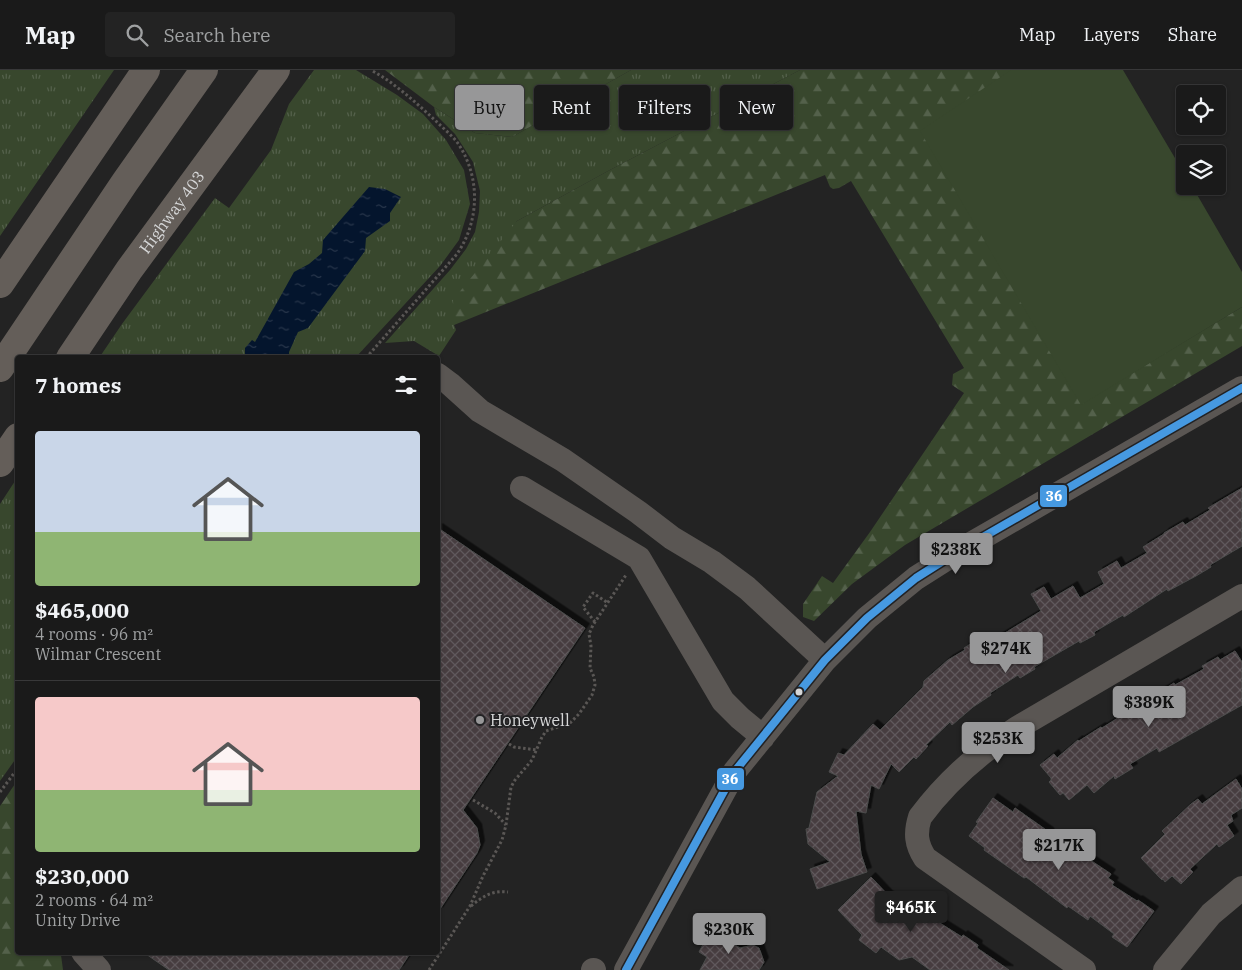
<!DOCTYPE html>
<meta charset="utf-8">
<style>
:root{--surface:#1a1a1a;--page:#232323;--text:#f1f3f6;--muted:#9fa1a2;--line:#383839;--accent:#979798}
body{margin:0;font-family:"IBM Plex Serif",serif;background:var(--page);color:var(--text);height:100vh;display:flex;flex-direction:column;font-size:19px;white-space:nowrap}
*{box-sizing:border-box;margin:0}
p{font-size:16px;color:var(--muted)}
.icon{flex:none;width:28px;height:28px;fill:none;stroke:currentColor;stroke-width:2;stroke-linecap:round;stroke-linejoin:round}
.map{position:relative;flex:1;overflow:hidden}
.sheet{position:absolute;left:15px;top:285px;width:425px;height:600px;display:flex;flex-direction:column;background:var(--surface);border-radius:5px;box-shadow:0 1px 4px #0004,0 0 0 1px var(--line)}
.sheet>*{flex:none}
.hud{position:absolute;left:455px;top:15px;width:475px;height:45px;display:flex;gap:10px}
.controls{position:absolute;left:1176px;top:15px;display:grid;gap:10px}
.controls a{display:grid;place-items:center;width:50px;height:50px;border-radius:5px;background:var(--surface);box-shadow:0 1px 4px #0004,0 0 0 1px var(--line);font-size:25px}
.price{position:absolute;translate:-50% -42px;padding:0 11px;border-radius:5px;background:var(--accent);color:#111;font-size:16px;line-height:32px;filter:drop-shadow(0 1px 2px #0008)}
.price::after{content:'';position:absolute;left:50%;top:30px;width:15px;height:11px;margin-left:-8px;background:inherit;clip-path:polygon(0 0,100% 0,50% 100%)}
.price.current{background:#222;color:#fff}
ul{padding:0;list-style:none}
li{display:grid;align-content:center;gap:10px;height:265px;padding:0 20px}
li+li{border-top:1px solid var(--line)}
li span{display:grid;place-items:center;height:155px;border-radius:5px;color:#555}
li>.icon{margin-inline-start:auto}
span .icon{width:90px;height:90px;fill:#fffc;stroke-width:1}
li b{font-size:21px}
h2{display:flex;justify-content:space-between;align-items:center;height:60px;padding:0 20px;font-size:21px}
.pill{padding:0 18px;border-radius:5px;background:var(--surface);box-shadow:0 1px 4px #0004,0 0 0 1px var(--line);font-size:18px;line-height:45px}
.pill.current{background:var(--accent);color:#111}
header{display:flex;align-items:center;gap:30px;box-sizing:border-box;height:70px;padding:0 25px;background:var(--surface);border-bottom:1px solid var(--line)}
header strong{font-size:24px}
nav{display:flex;gap:28px;margin-inline-start:auto;font-size:18px}
.search{width:350px;height:45px;background:var(--page);display:flex;align-items:center;gap:12px;box-sizing:border-box;padding:0 18px;border-radius:5px;color:var(--muted);font-size:19px}
.map>svg:first-child{display:block}
</style>
<header>
<strong>Map</strong>
<div class="search"><svg class="icon" aria-label="search" viewBox="0 0 24 24"><circle cx="10" cy="10" r="6"/><path d="M15 15l6 6"/></svg>Search here</div>
<nav><a>Map</a><a>Layers</a><a>Share</a></nav>
</header>
<div class="map">
<svg width="1242" height="900" viewBox="0 0 1242 900">
<defs>
<pattern id="grass-tufts" width="24" height="20" patternUnits="userSpaceOnUse" patternTransform="scale(1.25)"><rect width="24" height="20" fill="#38472d"/><path d="M3 7l-1-3M5 7V3M7 7l1-3M15 17l-1-3M17 17v-4M19 17l1-3" fill="none" stroke="#54614b"/></pattern>
<pattern id="forest-firs" width="22" height="20" patternUnits="userSpaceOnUse" patternTransform="scale(1.25)"><rect width="22" height="20" fill="#38472d"/><path d="M5 1l3.5 6h-7zM16 11l3.5 6h-7z" fill="#54614b"/></pattern>
<pattern id="water-ripples" width="26" height="14" patternUnits="userSpaceOnUse" patternTransform="scale(1.25)"><rect width="26" height="14" fill="#04152d"/><path d="M2 4q2-2 4 0t4 0M15 11q2-2 4 0t4 0" fill="none" stroke="#28364b"/></pattern>
<pattern id="building-cross-hatch" width="8" height="8" patternUnits="userSpaceOnUse" patternTransform="scale(1.25)"><rect width="8" height="8" fill="#463e41"/><path d="M0 0l8 8M0 8l8-8" fill="none" stroke="#60595c"/></pattern>
<filter id="shadow"><feDropShadow dx="4.5" dy="-4.5" stdDeviation="0" flood-color="#0009"/></filter>
</defs>
<rect width="100%" height="100%" fill="#232323"/>
<path fill="url(#grass-tufts)" d="M0 0H114L0 166Z
M314 0H356L397 25 423 44 446 70 464 100 470 134 459 170 440 196 356 287 99 288 122 254 215 128 229 138 271 80 289 34Z
M631 0H800L608 101 517 151 454 255 456 260 439 286 414 271 385 273 450 200 466 179 475 162 479 142 480 121 473 92 455 64 436 45 434 37 475 63 512 67Z
M17 408V687L0 711V434Z"/>
<path fill="url(#forest-firs)" d="M385 0H631L512 67 475 63 434 37Z
M800 0H1013L1081 334 1242 237V276L905 475 852 514 814 551 803 547V534L822 506 833 513 870 462 964 323 952 315 953 304 964 298 851 111 839 118 833 119 830 117 825 105 454 255 453 230 517 151 608 101Z
M17 711 18 882 59 883 61 885 63 900H0V736Z"/>
<path fill="#38472d" d="M1011 0H1123L1185 105V116H1192L1242 202V237L1081 335 920 61Z"/>
<path fill="url(#water-ripples)" d="M369 117 385 119 401 127 390 143V151L366 168 365 181 308 258 298 262 289 282V287H244L245 285V278L252 270 255 272 294 202 309 194 322 183 323 170Z"/>
<path fill="url(#building-cross-hatch)" stroke="#4c4c4c" filter="url(#shadow)" d="M1242 418V476L1210 495 1211 497 1196 506 1168 521 1167 519 1124 547 1123 545 1094 562 1095 565 1080 573 1079 571 1034 597 1035 599 1020 608 1018 605 990 623 991 625 973 637 952 655 950 652 926 675 928 676 916 689 914 687 899 702 891 694 879 719 871 715 866 743 856 741 861 784 867 802 817 819 810 799 830 792 808 774 806 759 809 758 817 722 838 706 829 702 838 683 844 685 873 654 880 660 923 617 924 611 948 590 965 580 964 578 982 567 987 574 1041 541 1031 524 1044 517 1051 529 1073 516 1080 528 1104 514 1098 502 1117 491 1121 498 1147 483 1143 477 1164 464V463L1183 452 1185 455 1210 440 1208 438Z
M438 458 585 558 463 740 477 758 480 775 477 783 438 842Z
M1235 581 1242 592V635L1159 682 1157 678 1130 694 1133 698 1115 709 1114 706 1094 723 1087 715 1069 730 1063 723 1060 725 1049 712 1051 710V708L1040 695 1054 684 1057 688 1078 670 1079 671 1101 657 1102 658 1174 613 1175 615 1204 599 1202 596 1218 587 1220 590Z
M1236 709 1242 719V738L1231 745 1233 751 1227 755 1234 766 1219 777 1217 774 1190 799 1193 802 1181 814 1172 806 1165 812 1163 809 1162 810 1141 788 1165 764 1162 761 1191 734 1198 729 1202 734Z
M993 728 1013 742 1015 738 1049 762 1050 765 1076 784 1078 782 1111 804 1108 808 1114 812 1112 815 1137 831 1138 830 1154 841 1127 877 1112 867 1114 864 1090 846 1088 850 1068 836 1067 838 1026 807 1024 808 984 780 985 778 969 766 978 753 976 752Z
M871 807 888 825 915 846 919 840 962 867 963 865 978 875 977 878 1009 900H930L912 887 899 890 881 877 876 883 859 870 862 865 838 840Z
M710 861 740 878 753 875 759 878 764 892 759 900H700L707 887 699 882Z
M143 882H411L399 900H169Z"/>
<g fill="none" stroke-linecap="round" stroke-linejoin="round">
<path stroke="#5a5755" stroke-width="3" stroke-dasharray="2.5 2.5" stroke-linecap="butt" d="M366 288 457 184C479 152 481 109 459 75 454 67 445 60 438 53 424 40 409 26 394 15 387 9 379 5 371 0
M595 552 583 537 593 523 608 533
M509 674 514 677 537 680
M0 722 18 698
M473 730 495 743 506 755
M471 836C482 827 492 820 508 822
M429 900 470 836 483 806 502 770 506 755 511 717 515 710 532 690 542 667 546 661 570 653 579 644 592 625 595 615 594 607 590 598 591 576 589 564 593 555 626 505"/>
<path stroke="#5a5653" stroke-width="24" d="M438 305 450 314 480 341 563 390 638 442 672 468 712 492 747 518 825 590
M522 418 639 488 723 631 740 648 763 667
M83 882 99 900
M593 900H594
M626 900 735 701 825 590 867 548 916 508 957 482 1242 318
M1084 900 925 788C916 774 915 763 920 747 946 712 980 682 1017 658L1242 526
M1165 900 1211 844 1242 818"/>
<g stroke="#645e59" stroke-width="28">
<path d="M0 214 146 0"/>
<path id="s1" d="M70 288 129 200 276 0"/>
<path d="M0 298 125 112 204 0"/>
<path d="M0 393 18 367"/>
</g>
<defs>
<path id="bus-1" d="M626 900 735 701 825 590 867 548 916 508 957 482 1242 318"/>
</defs>
<use href="#bus-1" stroke="#222224" stroke-width="11"/>
<use href="#bus-1" stroke="#4699e1" stroke-width="8"/>
</g>
<circle fill="#d5d6d7" stroke="#222224" stroke-width="2" cx="799" cy="622" r="4.5"/>
<circle fill="#979798" stroke="#222224" stroke-width="2" cx="480" cy="650" r="5"/>
<g text-anchor="middle" dominant-baseline="central" stroke-width="4" stroke-linejoin="round" paint-order="stroke">
<g font-size="16" fill="#d5d6d7" stroke="#222224">
<text stroke="none"><textPath href="#s1" startOffset="178">Highway 403</textPath></text>
</g>
<g font-size="16" fill="#d5d6d7" stroke="#222224" text-anchor="start">
<text x="490" y="650">Honeywell</text>
</g>
</g>
<g stroke="#222224" stroke-width="2">
<rect x="1039" y="414" width="29" height="24" rx="5" fill="#4699e1"/>
<rect x="716" y="697" width="29" height="24" rx="5" fill="#4699e1"/>
</g>
<g font-size="14" text-anchor="middle" font-weight="bold" fill="#fff">
<text x="1054" y="431">36</text>
<text x="730" y="714">36</text>
</g>
</svg>
<div class="controls">
<a><svg class="icon" aria-label="locate" viewBox="0 0 24 24"><circle cx="12" cy="12" r="6"/><path d="M12 2v4M12 18v4M2 12h4M18 12h4"/></svg></a>
<a><svg class="icon" aria-label="layers" viewBox="0 0 24 24"><path d="M12 4l9 5-9 5-9-5zM3 14l9 5 9-5"/></svg></a>
</div>
<b class="price" style="left:956px;top:505px">$238K</b>
<b class="price" style="left:1006px;top:604px">$274K</b>
<b class="price" style="left:1149px;top:658px">$389K</b>
<b class="price" style="left:998px;top:694px">$253K</b>
<b class="price" style="left:1059px;top:801px">$217K</b>
<b class="price current" style="left:911px;top:863px">$465K</b>
<b class="price" style="left:729px;top:885px">$230K</b>
<div class="hud">
<a class="pill current">Buy</a>
<a class="pill">Rent</a>
<a class="pill">Filters</a>
<a class="pill">New</a>
</div>
<section class="sheet">
<h2>7 homes<svg class="icon" aria-label="filters" viewBox="0 0 24 24"><path d="M4 7h16M4 17h16"/><circle cx="9" cy="7" r="2"/><circle cx="15" cy="17" r="2"/></svg></h2>
<ul>
<li><span style="background:linear-gradient(#c9d6e8 65%,#8fb573 0)"><svg class="icon" aria-label="home" viewBox="0 0 24 24"><path d="M3 11l9-7 9 7M6 9v11h12V9"/></svg></span><div><b>$465,000</b><p>4 rooms · 96 m²</p><p>Wilmar Crescent</p></div></li>
<li><span style="background:linear-gradient(#f6c9c9 60%,#8fb573 0)"><svg class="icon" aria-label="home" viewBox="0 0 24 24"><path d="M3 11l9-7 9 7M6 9v11h12V9"/></svg></span><div><b>$230,000</b><p>2 rooms · 64 m²</p><p>Unity Drive</p></div></li>
</ul>
</section>
</div>
